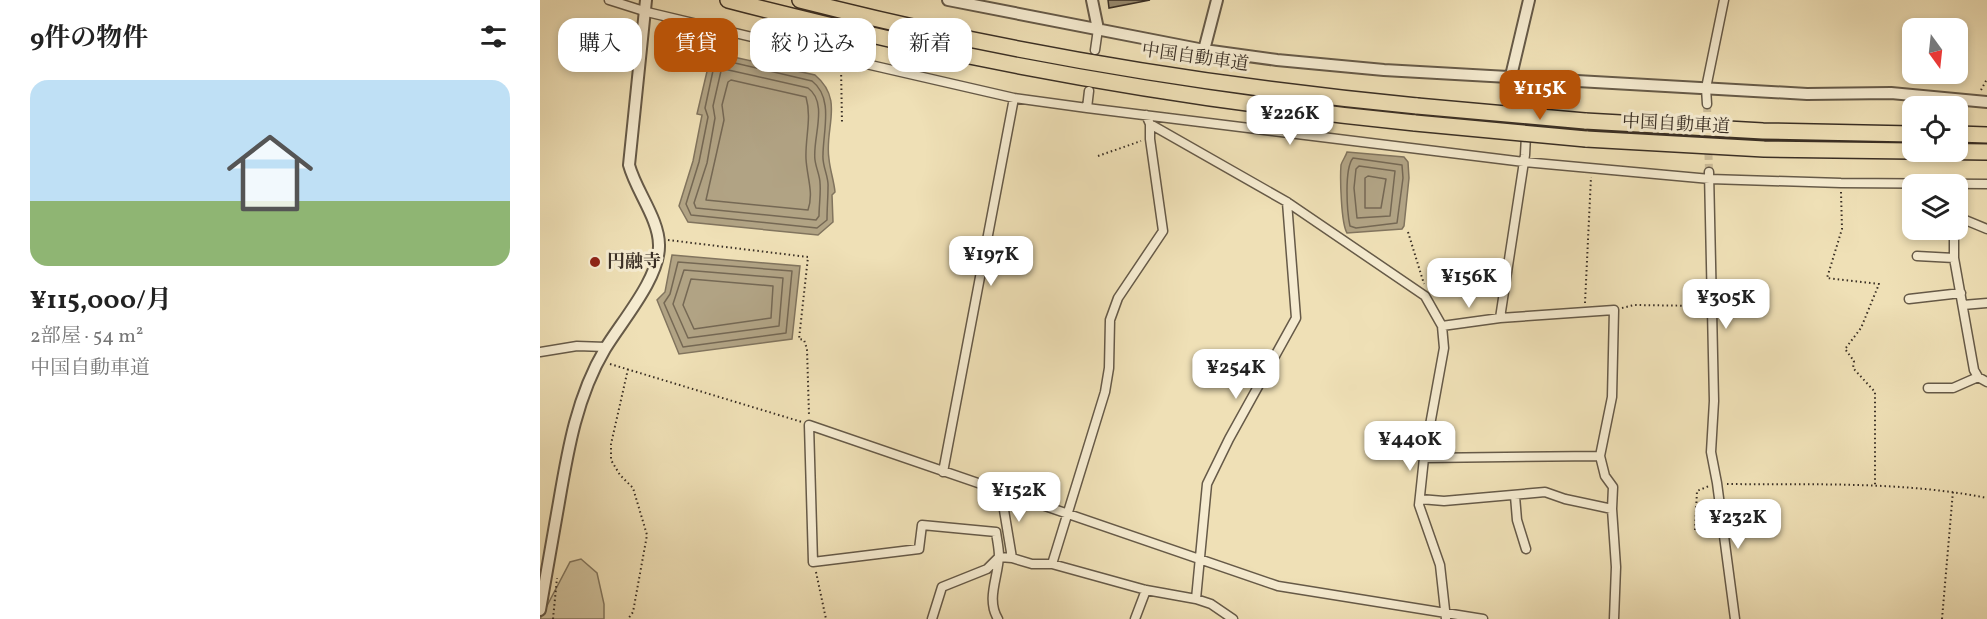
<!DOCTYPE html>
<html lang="ja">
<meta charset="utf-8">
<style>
:root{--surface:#fff;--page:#f2f2f2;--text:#222;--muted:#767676;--accent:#b45309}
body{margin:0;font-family:Vollkorn,"Noto Serif JP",serif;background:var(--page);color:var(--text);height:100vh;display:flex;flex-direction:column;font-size:22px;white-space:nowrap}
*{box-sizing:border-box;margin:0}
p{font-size:20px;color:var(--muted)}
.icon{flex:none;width:33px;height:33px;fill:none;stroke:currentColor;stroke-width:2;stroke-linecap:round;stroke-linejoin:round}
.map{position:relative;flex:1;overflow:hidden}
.details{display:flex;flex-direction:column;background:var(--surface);width:540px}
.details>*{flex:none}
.guide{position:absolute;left:18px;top:18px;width:570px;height:54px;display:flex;gap:12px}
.needle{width:39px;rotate:165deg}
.controls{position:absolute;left:1362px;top:18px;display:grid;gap:12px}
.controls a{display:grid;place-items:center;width:66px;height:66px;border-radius:12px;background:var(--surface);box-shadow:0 3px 9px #0003;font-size:30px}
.price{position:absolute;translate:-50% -51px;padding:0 14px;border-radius:12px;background:#fff;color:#222;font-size:20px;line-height:39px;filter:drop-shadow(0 2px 3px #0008)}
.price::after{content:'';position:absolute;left:50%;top:36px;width:18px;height:14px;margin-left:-9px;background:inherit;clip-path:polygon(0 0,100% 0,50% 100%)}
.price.on{background:var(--accent);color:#fff}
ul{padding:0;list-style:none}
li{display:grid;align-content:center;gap:12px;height:318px;padding:0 30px}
li span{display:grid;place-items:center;height:186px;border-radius:18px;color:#555}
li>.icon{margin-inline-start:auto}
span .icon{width:108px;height:108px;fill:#fffc;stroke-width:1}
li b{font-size:26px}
h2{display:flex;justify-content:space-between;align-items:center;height:72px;padding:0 30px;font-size:26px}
.chip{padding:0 21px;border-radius:18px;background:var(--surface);box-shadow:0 3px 9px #0003;font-size:21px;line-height:54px}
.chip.on{background:var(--accent);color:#fff}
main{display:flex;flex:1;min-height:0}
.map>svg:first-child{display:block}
</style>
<main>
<section class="details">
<h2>9件の物件<svg class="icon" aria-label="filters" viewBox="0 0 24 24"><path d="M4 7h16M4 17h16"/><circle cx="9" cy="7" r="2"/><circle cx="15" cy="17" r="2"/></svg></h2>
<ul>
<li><span style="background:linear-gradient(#bfe0f5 65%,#8fb573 0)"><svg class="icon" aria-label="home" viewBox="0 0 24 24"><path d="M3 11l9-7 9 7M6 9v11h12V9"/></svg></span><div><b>¥115,000/月</b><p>2部屋 · 54 m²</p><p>中国自動車道</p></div></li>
</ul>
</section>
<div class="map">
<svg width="1447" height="619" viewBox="0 0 1447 619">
<rect width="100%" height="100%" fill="#efe0b6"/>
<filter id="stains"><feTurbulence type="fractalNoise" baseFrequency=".00333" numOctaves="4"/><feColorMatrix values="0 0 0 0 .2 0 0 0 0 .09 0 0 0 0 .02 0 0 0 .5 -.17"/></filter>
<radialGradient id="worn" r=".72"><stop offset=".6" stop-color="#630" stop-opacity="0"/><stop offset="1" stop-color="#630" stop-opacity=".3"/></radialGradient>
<path fill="#d0c29d" stroke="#847860" stroke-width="1.5" d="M41 559 57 573 64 604V619H0L30 562Z"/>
<path fill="#b1a384" stroke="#81745e" stroke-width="1.5" d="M180 54 275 75C305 100 284 128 289 159 290 170 294 181 295 192L292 195 293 222 278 235 148 222 139 206 153 161 162 115 157 114 169 63Z
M807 152 864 157 868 162 869 178 864 226 862 229 807 233C801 223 800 178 801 165 802 161 806 156 807 152Z
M132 255 260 266 252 339 139 354 117 300 125 292Z"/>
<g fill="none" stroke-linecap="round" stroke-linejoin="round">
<path stroke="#756854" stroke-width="1.5" d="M182 60 272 81C294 98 283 131 283 155 282 166 289 177 288 187 288 198 287 208 287 220L277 228 151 215 146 204 159 162 168 117 165 108 174 66Z
M184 69 268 88C289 103 272 139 275 160 276 168 280 176 280 183 281 192 279 206 279 216L276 220 156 208 154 203 167 163 175 118 173 106 181 71Z
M191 80 266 97C272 118 265 138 266 159 267 177 274 193 268 210L166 200 184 120 182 105 188 82Z
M813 158 862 165 863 178 857 223 816 228 810 226C807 212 804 169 813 158Z
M819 166 855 171 850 216 817 218 814 188 816 169Z
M828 176 846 179 841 208H825V178Z
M138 262 252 271 246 333 143 347 124 303 130 294Z
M144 270 243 278 239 326 148 338 133 304Z
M151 279 233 286 231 318 154 329 143 305Z"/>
</g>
<path fill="#988b70" stroke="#392e24" stroke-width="1.5" d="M568 0H610L569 8Z"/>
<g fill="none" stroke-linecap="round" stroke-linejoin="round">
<path stroke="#cbbc99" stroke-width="8" stroke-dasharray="8 4" stroke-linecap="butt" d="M1167 104 1169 172"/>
<defs>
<path id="minor" d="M69 0 107 12 300 58 474 98 547 108 984 162 1170 179 1301 183 1447 184
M555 50 558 29
M1167 104 1166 88 1184 0
M547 108 549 91
M606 115 610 124 747 202 885 296 902 326 904 348 884 458 879 505 900 565 906 619
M1169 172 1174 401 1171 452 1177 483 1195 619
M1418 217 1447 229
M1414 230V258L1434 370 1438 377 1447 382
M1377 256 1414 258
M1369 299 1421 293
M1423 305 1447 303
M960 318 985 155 989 77
M902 326 960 318 1074 310 1072 397 1060 456 1065 476 1073 487 1072 509 1076 567 1074 619
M0 352 37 346 66 347
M1388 388H1413L1438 377
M884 458 1060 456
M403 472 474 98
M461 492 472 558
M975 496 977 520 986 549
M880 499 904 501 1005 492 1025 499 1072 509
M512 564 565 392 569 368 570 320 578 298 623 231 610 139V124
M656 599 667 484 689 439 756 318 747 202
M392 619 402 587 447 569 459 557 472 558 492 564H512L606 590 656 599 671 604 693 619
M458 619C446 599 458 578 459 556 459 548 457 540 456 532L382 525 379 549 273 562 269 425 738 586 943 619
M595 619 606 590"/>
<path id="tertiary" d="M408 0 664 50 737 60 844 70 1267 94 1351 93 1447 102
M552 0 558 29
M664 50 677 0
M971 76 989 0
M0 610C6 574 13 538 19 502 28 449 37 396 65 349 81 322 120 278 119 245 119 219 96 191 89 165L106 0"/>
<path id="motorway" d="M188 0C413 59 643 100 875 123
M260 0C462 52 670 86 877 106
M1045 121 1223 131 1372 134
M1418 134 1447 135
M1046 139 1224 149 1447 152"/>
</defs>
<use href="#minor" stroke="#665a48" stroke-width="11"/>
<use href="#tertiary" stroke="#665a48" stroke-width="14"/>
<use href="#motorway" stroke="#392e24" stroke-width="18"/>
<path stroke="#392e24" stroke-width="2" stroke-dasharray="1.5 3" stroke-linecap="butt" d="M301 66 302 123
M1441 90 1447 79
M558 156 601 141
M1301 192 1302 229 1287 278 1339 284 1321 328 1305 349 1314 361 1313 368 1335 392V486
M868 232 884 284
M128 240 268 257 259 339 264 340 267 349 269 415
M1045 303 1051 177
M1082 308 1094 305 1163 306
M70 364 262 422
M88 369 71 444V460L80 475 93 488 107 535 93 612 88 619
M1187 484C1273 485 1362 481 1447 498
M1155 530 1157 491 1169 486
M276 572 286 619
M13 619 17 578
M1402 619 1413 491"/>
<use href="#minor" stroke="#f5ebd0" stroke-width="8"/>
<use href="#tertiary" stroke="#f5ebd0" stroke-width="10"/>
<use href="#motorway" stroke="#efe0b6" stroke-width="15"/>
<defs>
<path id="motorway-bridge" d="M877 106 1045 121
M875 123 1046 139"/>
</defs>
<use href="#motorway-bridge" stroke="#392e24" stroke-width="18" stroke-linecap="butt"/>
<use href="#motorway-bridge" stroke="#efe0b6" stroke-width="15"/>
</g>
<circle fill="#8f2418" stroke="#f5ebd0" stroke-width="2" cx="55" cy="262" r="6"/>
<g text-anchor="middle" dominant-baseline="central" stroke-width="6" stroke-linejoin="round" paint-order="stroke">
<g font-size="18" fill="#392e24" stroke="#f5ebd0">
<text transform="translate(655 58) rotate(8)">中国自動車道</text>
<text transform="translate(1136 125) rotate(3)">中国自動車道</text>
</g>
<g font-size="18" font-weight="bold" fill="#392e24" stroke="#f5ebd0" text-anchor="start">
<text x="67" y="262">円融寺</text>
</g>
</g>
<rect width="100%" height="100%" filter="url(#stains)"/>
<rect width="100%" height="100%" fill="url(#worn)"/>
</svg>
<div class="controls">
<a><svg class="needle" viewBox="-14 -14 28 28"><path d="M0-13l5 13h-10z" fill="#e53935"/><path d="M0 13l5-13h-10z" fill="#767676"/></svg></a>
<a><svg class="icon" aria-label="locate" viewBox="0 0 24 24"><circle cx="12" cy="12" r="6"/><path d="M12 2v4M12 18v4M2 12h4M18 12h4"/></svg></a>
<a><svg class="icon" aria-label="layers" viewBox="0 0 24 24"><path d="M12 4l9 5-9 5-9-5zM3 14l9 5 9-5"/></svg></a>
</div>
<b class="price on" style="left:1000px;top:121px">¥115K</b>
<b class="price" style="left:750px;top:146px">¥226K</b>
<b class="price" style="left:451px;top:287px">¥197K</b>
<b class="price" style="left:929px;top:309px">¥156K</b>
<b class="price" style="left:1186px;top:330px">¥305K</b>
<b class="price" style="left:696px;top:400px">¥254K</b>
<b class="price" style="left:870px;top:472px">¥440K</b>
<b class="price" style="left:479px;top:523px">¥152K</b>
<b class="price" style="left:1198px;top:550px">¥232K</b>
<div class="guide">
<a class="chip">購入</a>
<a class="chip on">賃貸</a>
<a class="chip">絞り込み</a>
<a class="chip">新着</a>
</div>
</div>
</main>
